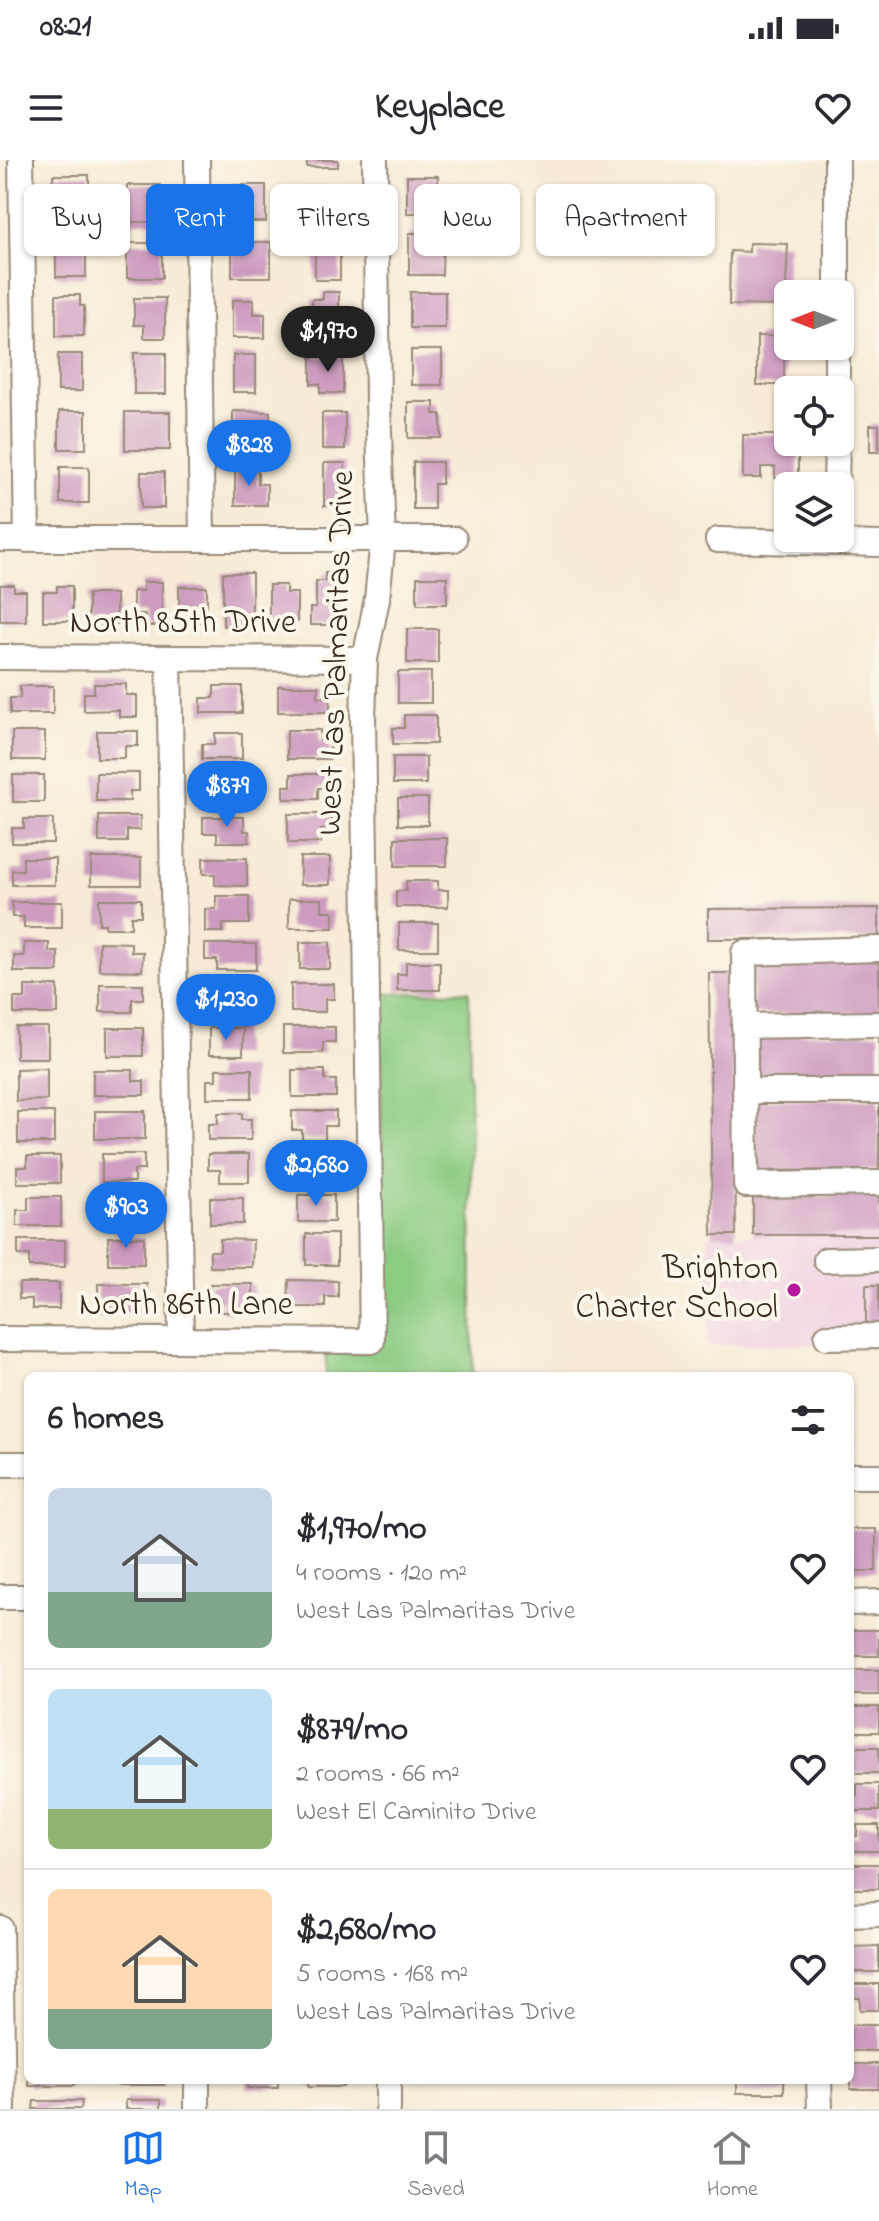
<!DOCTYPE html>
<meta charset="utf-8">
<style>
:root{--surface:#fff;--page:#f2f2f3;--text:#2b2b33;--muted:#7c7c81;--line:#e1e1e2;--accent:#1a73e8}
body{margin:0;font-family:"Indie Flower",sans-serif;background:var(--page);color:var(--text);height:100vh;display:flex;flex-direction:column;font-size:30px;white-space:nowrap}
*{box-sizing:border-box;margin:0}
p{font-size:26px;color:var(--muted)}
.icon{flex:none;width:44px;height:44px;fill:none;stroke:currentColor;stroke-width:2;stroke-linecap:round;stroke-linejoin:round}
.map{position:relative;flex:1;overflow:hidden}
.side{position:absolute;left:24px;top:1212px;width:830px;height:712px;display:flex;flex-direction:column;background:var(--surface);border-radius:12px;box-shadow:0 2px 6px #0004}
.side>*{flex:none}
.banner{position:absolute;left:24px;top:24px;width:832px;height:72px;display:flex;gap:16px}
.needle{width:52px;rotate:270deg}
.fabs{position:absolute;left:774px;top:120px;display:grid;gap:16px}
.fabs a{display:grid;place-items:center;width:80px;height:80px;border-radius:12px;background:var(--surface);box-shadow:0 2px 6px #0004;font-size:40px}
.price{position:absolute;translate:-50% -68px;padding:0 18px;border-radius:28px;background:var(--accent);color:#fff;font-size:26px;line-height:52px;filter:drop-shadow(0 2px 4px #0008)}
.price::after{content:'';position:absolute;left:50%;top:48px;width:24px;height:18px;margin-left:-12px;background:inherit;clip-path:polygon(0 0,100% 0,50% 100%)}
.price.active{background:#222;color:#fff}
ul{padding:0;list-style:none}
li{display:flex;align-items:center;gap:24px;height:200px;padding:0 24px}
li+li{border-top:2px solid var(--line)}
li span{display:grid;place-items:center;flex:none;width:224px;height:160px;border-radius:12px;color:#555}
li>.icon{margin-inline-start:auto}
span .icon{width:96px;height:96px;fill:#fffc;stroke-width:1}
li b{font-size:34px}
h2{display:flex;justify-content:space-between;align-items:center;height:96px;padding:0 24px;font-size:34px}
.tag{padding:0 28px;border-radius:12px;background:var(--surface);box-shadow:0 2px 6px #0004;font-size:28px;line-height:72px}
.tag.active{background:var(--accent);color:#fff}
.status{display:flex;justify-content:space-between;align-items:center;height:56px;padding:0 40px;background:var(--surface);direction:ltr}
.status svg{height:22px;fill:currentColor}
header{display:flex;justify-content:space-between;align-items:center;height:104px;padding:0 24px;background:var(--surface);font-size:36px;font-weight:800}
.tab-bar{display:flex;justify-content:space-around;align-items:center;height:112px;border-top:2px solid var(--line);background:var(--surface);font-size:22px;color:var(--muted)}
.tab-bar a{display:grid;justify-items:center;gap:4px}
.tab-bar .active{color:var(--accent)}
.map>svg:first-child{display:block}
</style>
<div class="status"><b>08:21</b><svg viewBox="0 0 49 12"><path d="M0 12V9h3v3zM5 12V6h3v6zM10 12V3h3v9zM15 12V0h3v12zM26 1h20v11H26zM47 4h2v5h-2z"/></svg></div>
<header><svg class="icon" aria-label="menu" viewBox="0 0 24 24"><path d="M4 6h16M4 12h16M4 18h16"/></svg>Keyplace<svg class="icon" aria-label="heart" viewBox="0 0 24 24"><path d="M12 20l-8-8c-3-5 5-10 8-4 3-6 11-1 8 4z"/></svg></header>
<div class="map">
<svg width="879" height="1949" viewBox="0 0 879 1949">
<rect width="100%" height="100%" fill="#fbf7ec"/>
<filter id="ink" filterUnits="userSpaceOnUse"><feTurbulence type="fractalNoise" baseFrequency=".0125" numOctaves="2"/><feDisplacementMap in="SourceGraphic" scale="16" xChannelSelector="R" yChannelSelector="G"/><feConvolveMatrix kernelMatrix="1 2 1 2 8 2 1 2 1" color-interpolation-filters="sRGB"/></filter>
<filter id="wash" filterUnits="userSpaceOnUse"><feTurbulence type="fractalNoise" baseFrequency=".006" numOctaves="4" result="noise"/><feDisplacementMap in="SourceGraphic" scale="32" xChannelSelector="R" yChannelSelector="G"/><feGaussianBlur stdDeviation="1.8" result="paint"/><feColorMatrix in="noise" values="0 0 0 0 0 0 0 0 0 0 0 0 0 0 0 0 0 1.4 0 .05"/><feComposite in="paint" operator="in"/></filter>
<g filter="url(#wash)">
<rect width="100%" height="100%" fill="#f7ebd7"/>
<path fill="#f1d0e2" d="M708 1075H879V1184L708 1185Z"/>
<path fill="#8ccb82" stroke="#647a50" stroke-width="2" d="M469 831 473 1216H326V1193C351 1193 374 1200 386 1171L379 834Z"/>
<g id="blocks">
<path fill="#cd9bbf" d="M307 0H338V7H307Z
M53 15H89V52H53Z
M407 16H438V53H407Z
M127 25H160V62H127Z
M231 25H266V62H231Z
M306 27H338V63H306Z
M409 73H443L442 115H409Z
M56 80H86V117H56Z
M232 82H271V117H232Z
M127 83H162V118H127Z
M315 83H340V120H315Z
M749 83 788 84 785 146 729 145 730 91 749 92Z
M323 132H339V176H312V139H323Z
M410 132H445V168H410Z
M56 135H80V146H84V176H56Z
M134 138H165V178H144V165H134Z
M232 140H254V154H265V178H232Z
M757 176H784V225H757Z
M411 190H442V225H411Z
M134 193H166V234H134Z
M58 194H82V231H58Z
M233 195H256V232H233Z
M311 197H343V233H320V224H311Z
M408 242H434V254H441V278H408Z
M59 251H86V289H59Z
M233 251 270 252V278H261V288H233Z
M125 252H170V290H125Z
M322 253H345V289H322Z
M870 265H879V292H870Z
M743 275H788V282H798V318H775V307H761V318H743Z
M413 302H442V324H434V349H413Z
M324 303H345V346H324Z
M60 307H89V343H60Z
M235 308H258V324H267V345H235Z
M141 312H164V348H141Z
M223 413H252V466H223Z
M325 413H343V454H333V465H310V448H316V421H325Z
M417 417H447V444H417Z
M143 422H162V466H145V454H133V431H143Z
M0 425H14V431H26V461H0Z
M269 425H286V433H297V462H269Z
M57 426H72V461H43V432H57Z
M179 427H207V462H179Z
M88 434H116V464H88Z
M407 469H438V503H407Z
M398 512H431V543H398Z
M94 524H126V535H137V557H119V550L84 551V533H94Z
M20 526H53V554H10V538H20Z
M214 526H242V553H201V538H214Z
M278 526H318V537H330V552H278Z
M404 555H436V584H393V568H404Z
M287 570H320V581H330V599H287Z
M97 571H138V586H125V598H97Z
M12 572H45V600H12Z
M215 573H242V599H202V584H215Z
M393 597H426V624H393Z
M96 613H139V631H130V641H96Z
M213 614H239V622H246V642H202V626H213Z
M291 614H331V628H318V639H284V626H291Z
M13 615H44V642H13Z
M398 638H428V665H398Z
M288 654H332V670H321V683H288Z
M99 656H140V670H127V682H99Z
M203 657H244V671H249V682H217V673H203Z
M24 659H53V683H12V668H24Z
M395 678H447V706H395Z
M300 697H330V725H300Z
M23 698H55V725H12V710H23Z
M91 698H141V725H91Z
M203 698H247V726L215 725V714H203Z
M406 721H438V730H448V747H396V731H406Z
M216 736H249V764H223V772H205V749H216Z
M99 739H141V756H131V768H105V764H99Z
M289 739H322V751H333V768H289Z
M12 742H62V768H24V757H12Z
M879 748V779H708V749Z
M399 763H438V790H399Z
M99 782 131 783V792H143L142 811 99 810Z
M300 782H330V809H300Z
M24 783H49V792H58V812H14V796H24Z
M205 784H256V810H217V800H205Z
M879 799V853L753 854V800Z
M406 802H440V830H397V814H406Z
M709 813H733L736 1075H712Z
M100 824H143V839H132V852H100Z
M291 824H334V839H325V852H291Z
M25 826H58V854H14V838H25Z
M216 826H249V854H206V837H216Z
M16 867H48V898H16Z
M283 867H335V882H323V893H283Z
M107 868H143V896H107Z
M209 868H243V895H209Z
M879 873V920L756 921V874Z
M47 908V940L16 941V909Z
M216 909H252V938H207V920H216Z
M93 910H133V921H144V935H93Z
M292 910H325V920H336V937H292Z
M879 939V1010L755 1011 754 940Z
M95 951H145V979H95Z
M292 951H336V966H325V979H302V970H292Z
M18 952H54V983H18Z
M218 953H242V959H251V980H208V964H218Z
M303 991H335V1023H303Z
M102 994H144V1010H134V1022H102Z
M208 994H249V1022H220V1010H208Z
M27 996H60V1023H17V1007H27Z
M298 1035H334V1062H298Z
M753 1036H879V1075H753Z
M28 1037H61V1066H17V1050H28Z
M103 1037H134V1048H145V1064H103Z
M210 1038H243V1064H210Z
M306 1074H337V1105H306Z
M108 1077H144V1104H108Z
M220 1079 253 1080 252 1107H210V1091H220Z
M18 1080H65V1107H29V1095H18Z
M289 1120 338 1121V1137H325V1147H288Z
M19 1123H59V1149H32V1139H19Z
M98 1124H147V1141H138V1152H98Z
M210 1124H253V1152H222V1141H210Z
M866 1125H879V1167L866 1168Z
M850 1369H876V1411H850Z
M853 1470H879V1496H850Z
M850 1510H879V1535H850Z
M850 1547H879V1572H850Z
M855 1587H879V1613H850V1598H855Z
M857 1624H879V1651H850V1636H857Z
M857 1665H879V1691H850V1676H857Z
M850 1704H879V1729H850Z
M879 1786V1812H850V1787Z
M850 1824H879V1850H860V1838H850Z
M850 1865H879V1891H850Z
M851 1904H879V1929H851Z
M29 1920H74V1926H29Z
M115 1920H164V1925H115Z
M247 1920H278V1928H247Z
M308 1920H343V1927H308Z
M737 1920H784V1933H737Z
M126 1940H161V1949H126Z
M34 1941H82L81 1949H33Z"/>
</g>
</g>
<g filter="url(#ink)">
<use href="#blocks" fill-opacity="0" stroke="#998a7a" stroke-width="2"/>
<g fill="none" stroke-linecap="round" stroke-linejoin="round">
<defs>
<path id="minor" d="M21 0 27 380
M197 0 202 379
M837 134V0
M837 230V186
M836 326 837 282
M0 379H454
M718 380 879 384
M0 497 365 499
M169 498 181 1180
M879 789 744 793 746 1025 879 1023
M744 866 879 864
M745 931H879
M826 1100 879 1099
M827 1177 879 1176
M0 1179 372 1181 363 558 365 499 377 439 383 380 378 244 375 0
M0 1304H28
M850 1316H879
M0 1437H28
M850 1443 879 1442
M850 1755 879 1754
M0 1768 3 1949
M197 1920V1949
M388 1920V1949
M819 1920 820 1949"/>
</defs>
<use href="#minor" stroke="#998a7a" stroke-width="28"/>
<use href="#minor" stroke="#fff" stroke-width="24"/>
</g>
</g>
<circle fill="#b5179e" stroke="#fbf7ec" stroke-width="3" cx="794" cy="1130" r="8"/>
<g text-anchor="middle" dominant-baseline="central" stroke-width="8" stroke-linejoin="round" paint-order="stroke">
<g font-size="34" fill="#3b2a1e" stroke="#fbf7ec">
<text x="183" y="464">North 85th Drive</text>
<text transform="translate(338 493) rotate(-88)">West Las Palmaritas Drive</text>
<text x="186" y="1146">North 86th Lane</text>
</g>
<g font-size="34" fill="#3b2a1e" stroke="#fbf7ec" text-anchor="end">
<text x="778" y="1110">Brighton<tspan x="778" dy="39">Charter School</tspan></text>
</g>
</g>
</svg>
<div class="fabs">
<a><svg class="needle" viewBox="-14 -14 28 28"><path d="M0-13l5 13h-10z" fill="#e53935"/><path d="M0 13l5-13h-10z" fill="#7c7c81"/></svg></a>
<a><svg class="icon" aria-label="locate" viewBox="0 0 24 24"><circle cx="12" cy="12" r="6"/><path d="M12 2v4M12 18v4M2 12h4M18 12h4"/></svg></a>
<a><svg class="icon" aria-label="layers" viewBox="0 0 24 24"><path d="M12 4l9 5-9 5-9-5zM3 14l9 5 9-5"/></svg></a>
</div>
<b class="price active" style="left:328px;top:214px">$1,970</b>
<b class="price" style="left:249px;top:328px">$828</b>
<b class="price" style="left:227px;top:669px">$879</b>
<b class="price" style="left:226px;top:882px">$1,230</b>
<b class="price" style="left:316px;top:1048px">$2,680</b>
<b class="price" style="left:126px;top:1090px">$903</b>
<div class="banner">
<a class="tag">Buy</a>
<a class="tag active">Rent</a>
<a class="tag">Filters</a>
<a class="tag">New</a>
<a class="tag">Apartment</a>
</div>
<section class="side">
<h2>6 homes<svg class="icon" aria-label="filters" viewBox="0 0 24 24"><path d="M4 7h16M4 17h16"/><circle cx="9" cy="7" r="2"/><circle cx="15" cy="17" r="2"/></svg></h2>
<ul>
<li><span style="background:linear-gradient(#c9d6e8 65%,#7fa58c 0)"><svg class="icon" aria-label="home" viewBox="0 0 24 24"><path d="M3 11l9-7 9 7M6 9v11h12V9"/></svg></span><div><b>$1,970/mo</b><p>4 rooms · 120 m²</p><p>West Las Palmaritas Drive</p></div><svg class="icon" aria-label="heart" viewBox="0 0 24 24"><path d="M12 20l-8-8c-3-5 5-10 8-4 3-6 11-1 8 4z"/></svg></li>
<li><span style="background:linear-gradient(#bfe0f5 75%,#8fb573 0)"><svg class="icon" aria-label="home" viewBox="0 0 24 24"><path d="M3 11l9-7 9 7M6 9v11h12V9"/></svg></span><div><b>$879/mo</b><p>2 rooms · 66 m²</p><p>West El Caminito Drive</p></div><svg class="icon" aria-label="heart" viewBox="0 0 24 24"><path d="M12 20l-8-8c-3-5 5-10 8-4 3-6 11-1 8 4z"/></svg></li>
<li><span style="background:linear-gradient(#ffd9b3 75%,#7fa58c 0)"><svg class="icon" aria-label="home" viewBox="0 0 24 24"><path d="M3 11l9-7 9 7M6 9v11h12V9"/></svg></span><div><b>$2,680/mo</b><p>5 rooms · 168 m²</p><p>West Las Palmaritas Drive</p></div><svg class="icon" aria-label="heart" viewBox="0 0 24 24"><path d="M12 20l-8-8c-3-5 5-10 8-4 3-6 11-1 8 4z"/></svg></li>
</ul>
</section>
</div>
<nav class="tab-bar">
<a class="active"><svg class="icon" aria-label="map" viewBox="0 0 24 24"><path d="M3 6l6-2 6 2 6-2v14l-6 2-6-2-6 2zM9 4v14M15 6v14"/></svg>Map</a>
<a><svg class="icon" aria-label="saved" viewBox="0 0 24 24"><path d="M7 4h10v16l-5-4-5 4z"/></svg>Saved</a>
<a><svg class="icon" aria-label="home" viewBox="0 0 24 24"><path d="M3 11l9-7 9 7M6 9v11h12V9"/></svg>Home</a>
</nav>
